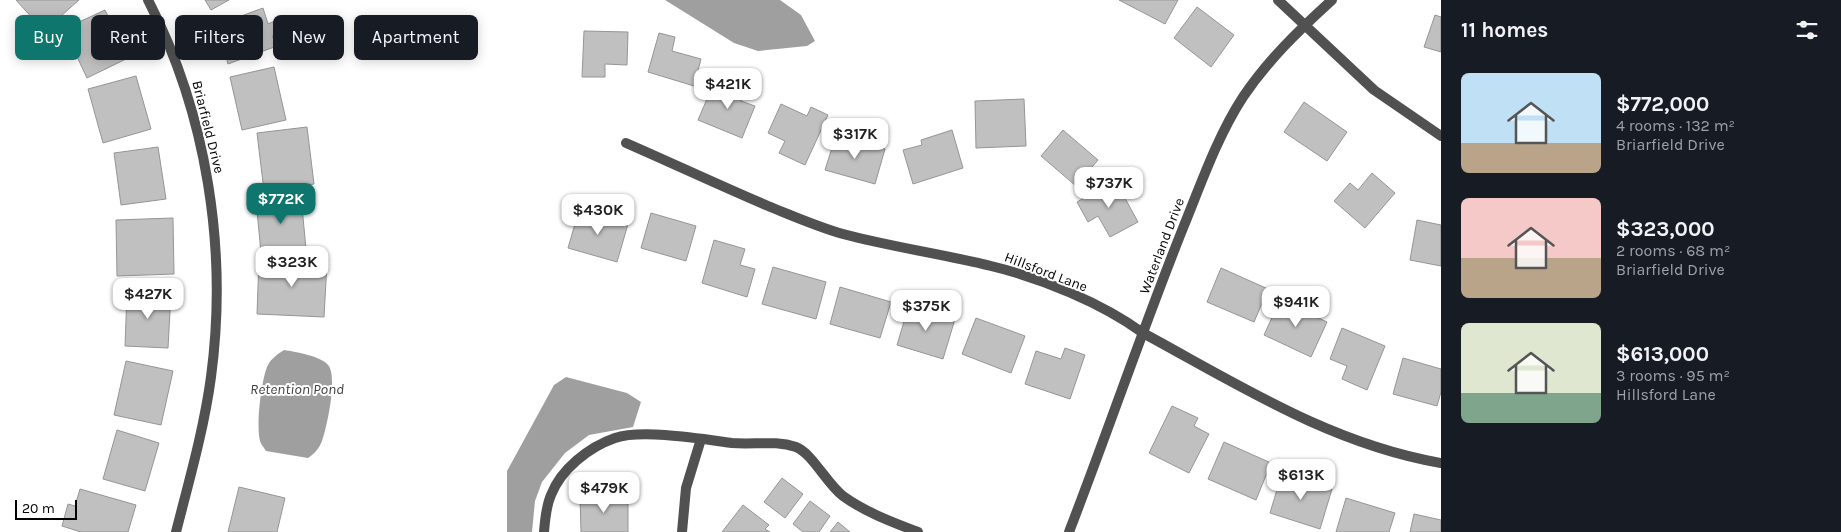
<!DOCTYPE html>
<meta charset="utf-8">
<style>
:root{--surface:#171b24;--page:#242831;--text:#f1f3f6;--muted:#9ea1a6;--accent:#0f766e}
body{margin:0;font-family:Karla,sans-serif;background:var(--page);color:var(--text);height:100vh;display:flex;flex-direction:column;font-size:19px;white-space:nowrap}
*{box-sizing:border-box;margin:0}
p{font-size:16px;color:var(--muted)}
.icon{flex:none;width:28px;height:28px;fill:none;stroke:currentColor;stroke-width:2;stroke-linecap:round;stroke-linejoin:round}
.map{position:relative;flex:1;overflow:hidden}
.drawer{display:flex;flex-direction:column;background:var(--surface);width:400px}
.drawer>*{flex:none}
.hud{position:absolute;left:15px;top:15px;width:475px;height:45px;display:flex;gap:10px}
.scale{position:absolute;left:15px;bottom:12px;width:62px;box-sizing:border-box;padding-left:5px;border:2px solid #000;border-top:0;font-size:14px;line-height:18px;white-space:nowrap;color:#000;-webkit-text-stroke:4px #fff;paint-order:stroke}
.price{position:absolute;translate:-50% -42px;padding:0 11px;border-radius:10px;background:#fff;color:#222;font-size:16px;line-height:32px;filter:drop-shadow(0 1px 2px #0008)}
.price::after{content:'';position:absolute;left:50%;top:30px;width:15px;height:11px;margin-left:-8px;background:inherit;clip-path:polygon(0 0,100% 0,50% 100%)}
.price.selected{background:var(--accent);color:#fff}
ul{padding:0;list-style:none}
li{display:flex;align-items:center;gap:15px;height:125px;padding:0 20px}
li span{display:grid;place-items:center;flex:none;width:140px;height:100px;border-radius:8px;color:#555}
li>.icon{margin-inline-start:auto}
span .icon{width:60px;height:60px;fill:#fffc;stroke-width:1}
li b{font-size:21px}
h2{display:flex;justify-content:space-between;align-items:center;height:60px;padding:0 20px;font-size:21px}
.pill{padding:0 18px;border-radius:8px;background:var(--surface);box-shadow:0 2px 12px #0003;font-size:18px;line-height:45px}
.pill.selected{background:var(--accent);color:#fff}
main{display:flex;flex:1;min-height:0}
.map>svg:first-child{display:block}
</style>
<main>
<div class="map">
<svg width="1441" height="532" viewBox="0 0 1441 532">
<rect width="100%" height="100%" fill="#fff"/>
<path fill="#9f9f9f" d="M665 0H780L801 15 815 41 807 46 758 51 734 43Z
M284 350C296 352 321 356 328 365 338 376 327 427 322 441 319 449 314 454 308 458L266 451C264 448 261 444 260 441 256 425 261 385 266 370 269 360 276 355 284 350Z
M566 377 627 393 641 402 633 427 589 435 565 453 542 482 535 501 532 532H507V471L554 385Z"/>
<path fill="#c0c0c0" stroke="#959595" d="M16 0H79L44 31Z
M205 0H229L211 10Z
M1119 0H1178L1165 24Z
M1197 7 1234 35 1211 67 1174 38Z
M263 8 268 24 279 19 283 33 272 36 277 46 228 64 217 25Z
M105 10 128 58 87 78 64 29Z
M1435 15 1441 17V52L1424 47Z
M584 31 628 32 627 65 605 64V77H582Z
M659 33 675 37 672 51 701 59 694 86 648 72Z
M274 67 286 120 242 130 230 77Z
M136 76 151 129 103 143 88 89Z
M729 81 746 88 741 101 755 106 742 138 698 120 712 87 725 92Z
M1024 99 1026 146 976 148 975 101Z
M1304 102 1347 132 1327 161 1284 132Z
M781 104 807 116 811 107 828 115 805 165 779 153 785 141 768 133Z
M307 127 314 184 264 191 257 133Z
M952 130 963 168 913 184 903 150 922 145 921 140Z
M1063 130 1098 160 1076 186 1041 156Z
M836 135 885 149 875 184 825 170Z
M158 147 166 199 121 205 114 153Z
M1372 173 1395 193 1365 228 1334 201 1350 183 1358 190Z
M1115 180 1138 222 1110 237 1098 216 1088 222 1077 202Z
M301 196 306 249 261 253 256 200Z
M579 210 628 224 617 262 568 248Z
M651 213 696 226 686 261 641 248Z
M173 218 174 274 117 276 116 220Z
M1417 220 1441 225V266L1410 260Z
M714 240 745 249 740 265 755 269 747 297 702 283Z
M259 260 327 263 324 317 257 314Z
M773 267 826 282 816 319 762 304Z
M1221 268 1268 289 1254 322 1207 302Z
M840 287 891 302 880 338 830 324Z
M127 293 171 294 168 348 125 346Z
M1280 300 1327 322 1311 357 1264 335Z
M909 305 955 319 943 359 897 345Z
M976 318 1025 336 1011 373 962 354Z
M1342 328 1385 346 1367 390 1342 379 1347 366 1330 359Z
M1065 348 1085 355 1070 399 1025 384 1036 351 1061 359Z
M1403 358 1441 369V392L1437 406 1393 394Z
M126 361 173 371 161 425 114 415Z
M1172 406 1198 418 1194 426 1209 434 1189 473 1149 453Z
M117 430 159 443 145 491 103 479Z
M1224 442 1271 463 1256 500 1208 479Z
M1282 473 1332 489 1320 529 1270 513Z
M782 478 803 494 785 518 764 502Z
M239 487 285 498 277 532H228Z
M80 489 136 505 128 532H81L62 526 68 504 75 506Z
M580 496H628V532H581Z
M1346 498 1395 513 1389 532H1336Z
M810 501 830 516 819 532H803L793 524Z
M743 505 769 525 765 529 770 532H722Z
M1414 514 1441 520V532H1410Z
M838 522 850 532H830Z"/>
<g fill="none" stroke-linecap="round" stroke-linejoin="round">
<path stroke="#515151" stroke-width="10" d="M544 532C545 520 546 506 551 495 561 469 589 447 615 438 642 429 702 439 732 443 754 445 775 440 796 447 812 453 827 484 843 496 865 512 892 522 918 532"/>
<path stroke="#515151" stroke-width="10" d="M148 0C207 114 228 250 211 377 204 429 189 481 176 532
M1278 0 1374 90 1441 136
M626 143C674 164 721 186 768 206 793 216 818 227 843 234 892 247 942 254 991 266 1041 278 1102 303 1143 333 1239 385 1331 444 1441 463
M682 532 686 488 701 439
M1069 532C1108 431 1143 328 1183 228 1201 184 1217 137 1243 97 1268 60 1299 30 1332 0"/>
</g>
<g text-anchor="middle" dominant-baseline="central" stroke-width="4" stroke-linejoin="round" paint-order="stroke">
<g font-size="14" fill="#000" stroke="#fff">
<text transform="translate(208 127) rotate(76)">Briarfield Drive</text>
<text transform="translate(1162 246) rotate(-69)">Waterland Drive</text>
<text transform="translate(1046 272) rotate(21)">Hillsford Lane</text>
</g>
<g font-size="15" font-style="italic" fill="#404040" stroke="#fff">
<text x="297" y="389">Retention Pond</text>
</g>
</g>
</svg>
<div class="scale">20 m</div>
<b class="price" style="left:728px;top:110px">$421K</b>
<b class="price" style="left:855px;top:160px">$317K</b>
<b class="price" style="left:1109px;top:209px">$737K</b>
<b class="price selected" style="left:281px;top:225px">$772K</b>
<b class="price" style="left:598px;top:236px">$430K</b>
<b class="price" style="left:292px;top:288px">$323K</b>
<b class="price" style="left:148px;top:320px">$427K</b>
<b class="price" style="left:1296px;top:328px">$941K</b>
<b class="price" style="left:926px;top:332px">$375K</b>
<b class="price" style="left:1301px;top:501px">$613K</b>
<b class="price" style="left:604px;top:514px">$479K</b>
<div class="hud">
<a class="pill selected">Buy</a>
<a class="pill">Rent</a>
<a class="pill">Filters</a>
<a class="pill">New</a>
<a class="pill">Apartment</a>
</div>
</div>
<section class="drawer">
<h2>11 homes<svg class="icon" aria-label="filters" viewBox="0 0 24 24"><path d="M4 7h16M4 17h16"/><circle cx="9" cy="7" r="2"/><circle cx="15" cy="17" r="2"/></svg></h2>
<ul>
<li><span style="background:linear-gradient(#bfe0f5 70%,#b9a48a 0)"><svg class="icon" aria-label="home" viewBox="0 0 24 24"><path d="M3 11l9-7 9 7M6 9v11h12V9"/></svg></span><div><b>$772,000</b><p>4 rooms · 132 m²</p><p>Briarfield Drive</p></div></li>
<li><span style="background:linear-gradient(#f6c9c9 60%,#b9a48a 0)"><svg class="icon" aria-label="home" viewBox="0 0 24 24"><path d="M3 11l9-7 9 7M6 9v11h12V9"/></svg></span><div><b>$323,000</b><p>2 rooms · 68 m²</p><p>Briarfield Drive</p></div></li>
<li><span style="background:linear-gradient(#dfe7d0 70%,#7fa58c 0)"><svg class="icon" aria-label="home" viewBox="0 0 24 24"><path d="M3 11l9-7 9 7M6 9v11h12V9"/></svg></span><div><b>$613,000</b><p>3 rooms · 95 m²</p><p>Hillsford Lane</p></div></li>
</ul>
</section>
</main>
